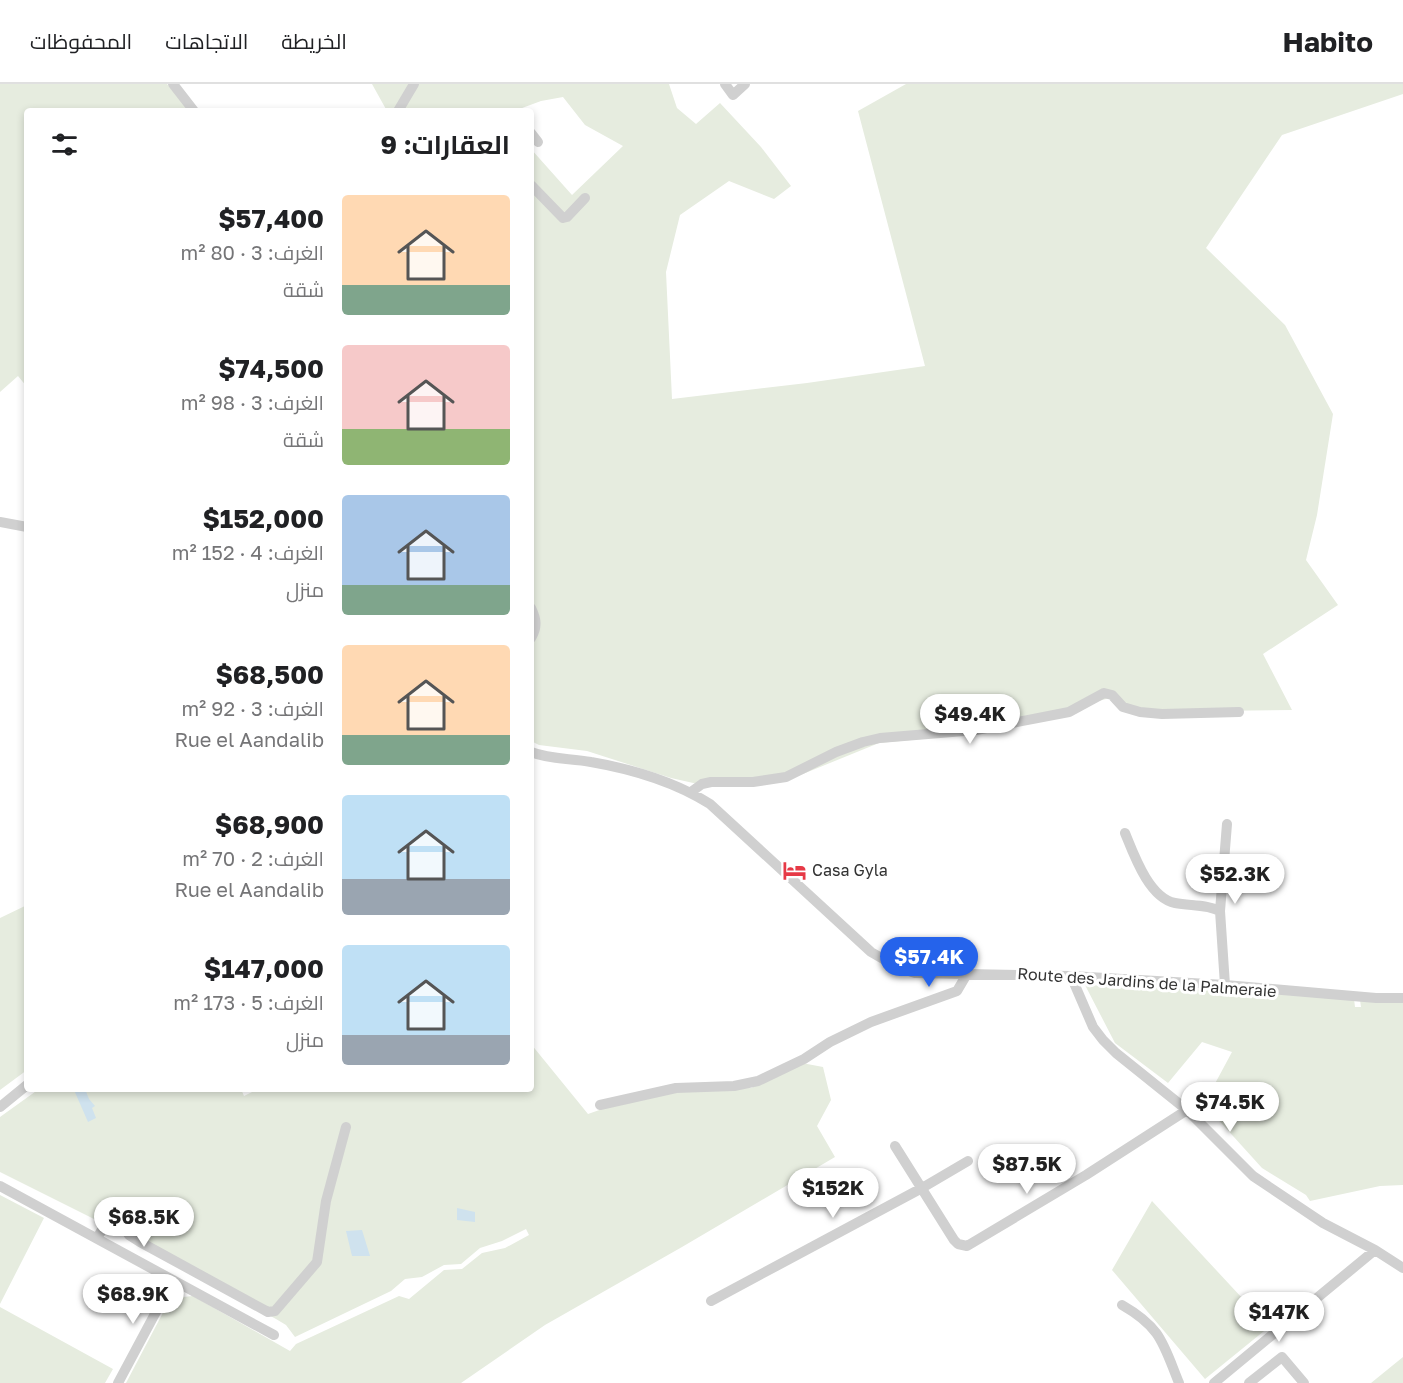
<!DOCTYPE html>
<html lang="ar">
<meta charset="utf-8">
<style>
:root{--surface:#fff;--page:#f2f2f2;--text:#202124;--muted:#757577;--line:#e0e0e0;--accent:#2563eb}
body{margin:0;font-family:"Golos Text",Cairo,sans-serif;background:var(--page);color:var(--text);direction:rtl;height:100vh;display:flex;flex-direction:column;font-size:22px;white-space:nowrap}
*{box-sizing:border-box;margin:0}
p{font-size:20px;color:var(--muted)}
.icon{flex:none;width:33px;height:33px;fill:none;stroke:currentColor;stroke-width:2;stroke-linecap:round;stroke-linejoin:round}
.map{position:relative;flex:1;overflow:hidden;direction:ltr}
.drawer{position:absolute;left:24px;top:24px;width:510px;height:984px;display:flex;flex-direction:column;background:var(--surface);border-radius:6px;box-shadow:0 3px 9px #0003;direction:rtl}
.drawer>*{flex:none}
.price{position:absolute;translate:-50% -51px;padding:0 14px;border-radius:21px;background:#fff;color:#222;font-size:20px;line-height:39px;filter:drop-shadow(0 2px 3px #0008)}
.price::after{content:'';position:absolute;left:50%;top:36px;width:18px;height:14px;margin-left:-9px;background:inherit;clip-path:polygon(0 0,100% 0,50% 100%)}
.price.current{background:var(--accent);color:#fff}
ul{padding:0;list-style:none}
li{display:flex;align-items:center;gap:18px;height:150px;padding:0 24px}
li span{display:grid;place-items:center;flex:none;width:168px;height:120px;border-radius:6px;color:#555}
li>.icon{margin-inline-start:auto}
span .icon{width:72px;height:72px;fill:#fffc;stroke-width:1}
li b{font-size:26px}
h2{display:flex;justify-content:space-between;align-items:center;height:72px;padding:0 24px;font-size:26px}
header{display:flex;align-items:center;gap:36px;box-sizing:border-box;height:84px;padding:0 30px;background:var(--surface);border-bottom:2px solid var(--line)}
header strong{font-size:28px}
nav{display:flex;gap:33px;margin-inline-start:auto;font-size:21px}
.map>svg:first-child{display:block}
</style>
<header>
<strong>Habito</strong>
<nav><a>الخريطة</a><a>الاتجاهات</a><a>المحفوظات</a></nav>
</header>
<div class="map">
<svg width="1403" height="1299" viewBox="0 0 1403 1299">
<rect width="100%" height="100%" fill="#fff"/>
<path fill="#e6ecdf" d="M0 0H167L190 27H27V303L18 292 0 308Z
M372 0H669L677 24 696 40 720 19 761 63 791 102 774 115 729 97 680 131 666 188 672 315 807 299 925 282 858 27 906 0H1403V10L1282 51 1206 164 1285 241 1333 330 1317 431 1306 476 1338 521 1263 570 1292 626 1126 628 1110 614 965 651 879 659 798 692 759 701 711 703 671 694 587 667 539 661 531 657V65L572 111 623 62 585 41 563 13 541 17 514 27H387Z
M27 821V986L0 1006V834Z
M1085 901 1251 907 1255 910 1308 909 1354 915 1355 923H1361L1360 916H1403V1101L1380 1102 1310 1117 1306 1111 1262 1084 1204 1020 1232 968 1202 958 1168 999 1115 959Z
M531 960 588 1030 625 1017 680 1006 751 1004 802 979 823 983 831 1016 817 1042 835 1073 682 1163 545 1241 461 1299H126L167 1221 173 1214 193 1212 290 1267 296 1260 399 1212 409 1215 444 1186 462 1185 482 1169 505 1164 529 1151 526 1145 502 1157 480 1164 461 1180 444 1181 422 1193 405 1195 391 1207 295 1253 286 1241 276 1235 98 1137 0 1088V1033L39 1005H241L244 1012 258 1005H531Z
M0 1111 44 1134 0 1220Z
M1152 1117 1269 1243 1205 1295 1112 1186Z
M0 1223 113 1285 105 1299H0Z
M1403 1273V1299H1371Z"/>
<path fill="#cfe2ee" d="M76 1005H85L89 1015 95 1022 92 1024 96 1034 88 1038 74 1006Z
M457 1124 475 1128V1138L457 1136Z
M362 1146 370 1172H352L346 1147Z"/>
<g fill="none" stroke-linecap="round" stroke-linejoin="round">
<path stroke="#d0d0d0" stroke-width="10" d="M173 0 194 27
M725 0 733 11 745 0
M398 27 414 0
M531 49 538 58
M531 101 563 134 567 133 585 114
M0 438 27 443
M531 524C536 534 538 543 531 554
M531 668C551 676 571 674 591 678 632 685 675 698 710 720L871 868 897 883 915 889 1071 892 1225 901 1376 914H1403
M691 708 702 700 711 698H753L786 693 836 668 863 658 880 654 976 646 1069 628 1104 609 1112 611 1123 623 1140 628 1162 630 1239 628
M1125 749C1134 771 1149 814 1175 819 1191 822 1206 820 1220 827
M1071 892 1093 943 1103 956 1116 969 1187 1026 1253 1092 1323 1139 1375 1166 1403 1184
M1225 901 1220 827 1227 740
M600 1021 676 1004 734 1002 758 997 804 975 830 958 871 938 957 907 967 890
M0 1023 27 1001
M895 1062 954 1156 958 1160 967 1162 1086 1091 1187 1026
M0 1102 274 1251
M97 1154 110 1133 118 1134 129 1151 140 1158 268 1228 275 1227 317 1178 326 1117 346 1043
M711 1217 922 1104 968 1077
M1122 1221C1162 1244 1163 1260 1179 1299
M118 1299 173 1196
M1214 1299 1375 1166
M1249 1299 1282 1273 1304 1299"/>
</g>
<defs>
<symbol id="hotel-bare" viewBox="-9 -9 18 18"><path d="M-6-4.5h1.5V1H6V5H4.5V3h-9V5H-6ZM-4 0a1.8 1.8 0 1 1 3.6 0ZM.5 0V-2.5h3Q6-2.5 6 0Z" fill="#e63946" stroke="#fff" stroke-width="2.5" paint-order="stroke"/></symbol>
</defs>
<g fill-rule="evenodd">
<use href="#hotel-bare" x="778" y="770" width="33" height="33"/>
</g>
<g text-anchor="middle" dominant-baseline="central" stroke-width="6" stroke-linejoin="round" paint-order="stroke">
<g font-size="16" fill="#333" stroke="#fff" text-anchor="start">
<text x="812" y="786">Casa Gyla</text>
</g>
<g font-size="16" fill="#333" stroke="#fff">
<text transform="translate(1147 898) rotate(4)">Route des Jardins de la Palmeraie</text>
</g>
</g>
</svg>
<b class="price" style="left:970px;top:661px">$49.4K</b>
<b class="price" style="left:1235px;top:821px">$52.3K</b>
<b class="price current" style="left:929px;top:904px">$57.4K</b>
<b class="price" style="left:1230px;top:1049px">$74.5K</b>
<b class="price" style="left:1027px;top:1111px">$87.5K</b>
<b class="price" style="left:833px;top:1135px">$152K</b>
<b class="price" style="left:144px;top:1164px">$68.5K</b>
<b class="price" style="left:133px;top:1241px">$68.9K</b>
<b class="price" style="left:1279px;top:1259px">$147K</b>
<section class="drawer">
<h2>العقارات: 9<svg class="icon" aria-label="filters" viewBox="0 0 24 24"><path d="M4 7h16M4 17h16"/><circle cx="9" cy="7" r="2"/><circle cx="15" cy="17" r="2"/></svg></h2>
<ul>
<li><span style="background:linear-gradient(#ffd9b3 75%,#7fa58c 0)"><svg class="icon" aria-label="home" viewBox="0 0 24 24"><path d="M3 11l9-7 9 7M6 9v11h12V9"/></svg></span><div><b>$57,400</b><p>الغرف: 3 · 80 m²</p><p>شقة</p></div></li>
<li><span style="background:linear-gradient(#f6c9c9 70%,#8fb573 0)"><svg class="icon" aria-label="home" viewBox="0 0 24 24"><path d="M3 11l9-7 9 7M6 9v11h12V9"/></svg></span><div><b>$74,500</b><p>الغرف: 3 · 98 m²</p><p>شقة</p></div></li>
<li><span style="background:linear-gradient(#a9c7e8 75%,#7fa58c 0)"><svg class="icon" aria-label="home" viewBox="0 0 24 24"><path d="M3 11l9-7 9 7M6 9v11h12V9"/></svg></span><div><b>$152,000</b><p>الغرف: 4 · 152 m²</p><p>منزل</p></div></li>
<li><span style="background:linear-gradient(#ffd9b3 75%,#7fa58c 0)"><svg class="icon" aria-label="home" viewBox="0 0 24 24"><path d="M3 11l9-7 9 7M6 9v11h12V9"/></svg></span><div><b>$68,500</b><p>الغرف: 3 · 92 m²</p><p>Rue el Aandalib</p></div></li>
<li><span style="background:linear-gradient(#bfe0f5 70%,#9aa5b1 0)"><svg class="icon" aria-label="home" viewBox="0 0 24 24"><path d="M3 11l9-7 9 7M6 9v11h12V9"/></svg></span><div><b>$68,900</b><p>الغرف: 2 · 70 m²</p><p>Rue el Aandalib</p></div></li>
<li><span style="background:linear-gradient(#bfe0f5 75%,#9aa5b1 0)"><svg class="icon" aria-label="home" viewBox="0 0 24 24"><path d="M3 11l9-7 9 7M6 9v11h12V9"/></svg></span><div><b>$147,000</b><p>الغرف: 5 · 173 m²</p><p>منزل</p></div></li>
</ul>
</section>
</div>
